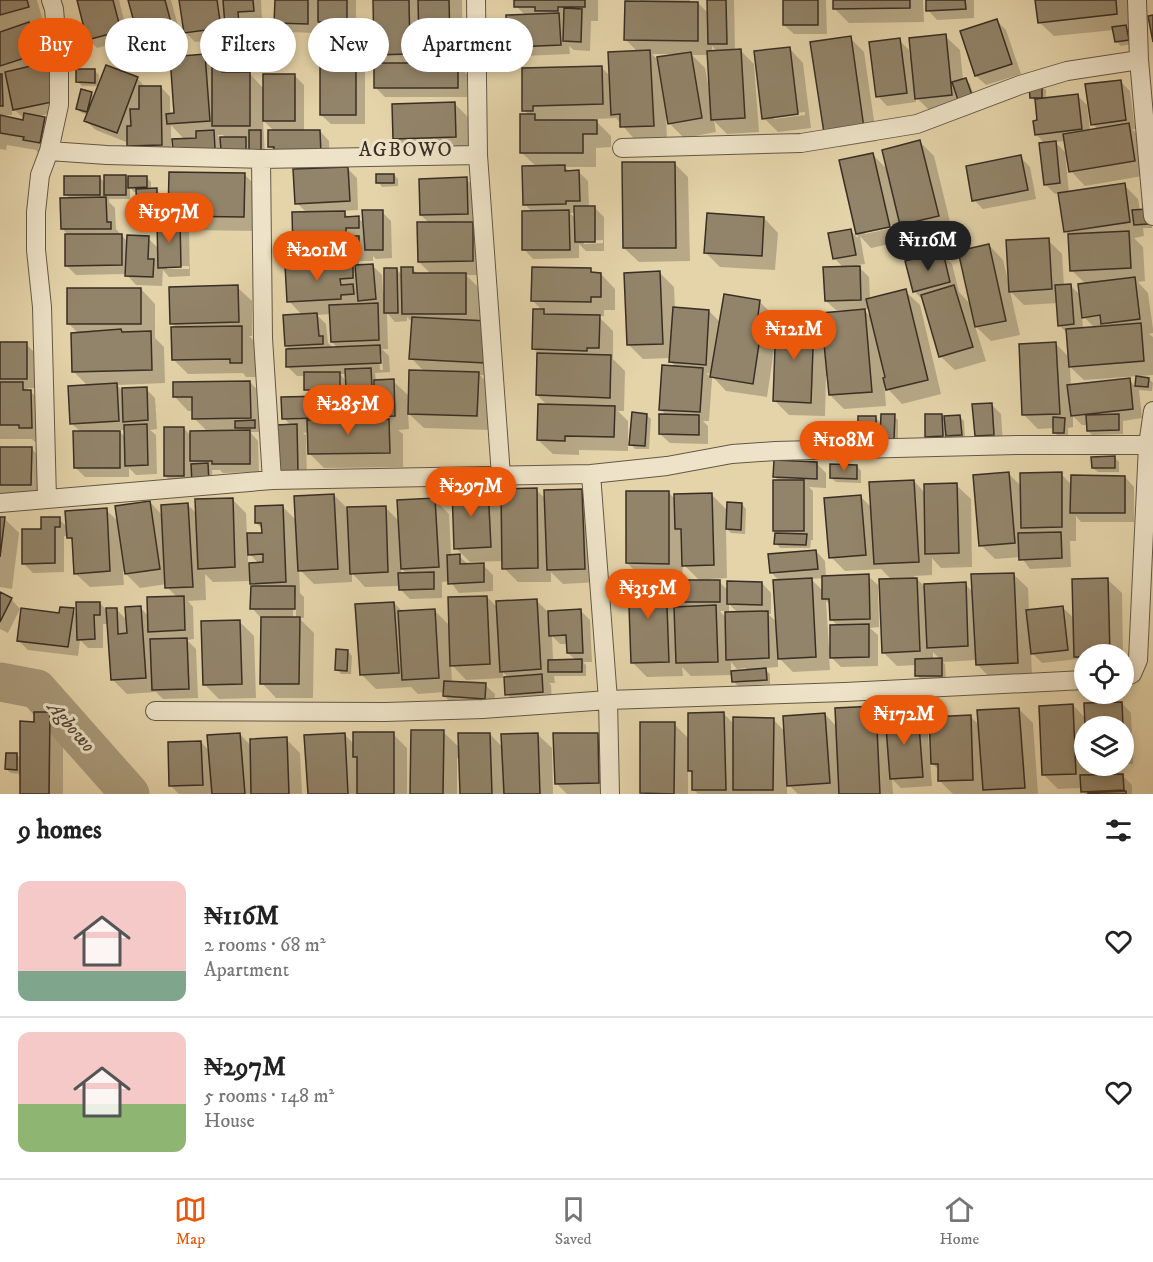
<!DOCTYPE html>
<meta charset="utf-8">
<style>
:root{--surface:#fff;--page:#f2f2f2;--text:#222;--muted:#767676;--line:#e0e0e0;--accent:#ea580c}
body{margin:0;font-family:"IM FELL DW Pica",serif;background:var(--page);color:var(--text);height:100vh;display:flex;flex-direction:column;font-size:22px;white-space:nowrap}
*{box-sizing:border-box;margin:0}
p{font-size:20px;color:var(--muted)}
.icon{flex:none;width:33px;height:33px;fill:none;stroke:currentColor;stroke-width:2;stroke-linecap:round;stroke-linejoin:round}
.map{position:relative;height:794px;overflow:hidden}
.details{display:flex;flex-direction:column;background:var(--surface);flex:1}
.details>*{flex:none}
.hud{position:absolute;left:18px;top:18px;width:600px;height:54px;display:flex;gap:12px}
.fabs{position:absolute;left:1074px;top:644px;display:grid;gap:12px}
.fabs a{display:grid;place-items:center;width:60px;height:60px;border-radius:50%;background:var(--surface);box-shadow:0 3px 9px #0003;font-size:30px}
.price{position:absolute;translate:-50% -51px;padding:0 14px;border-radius:21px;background:var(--accent);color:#fff;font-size:20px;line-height:39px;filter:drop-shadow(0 2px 3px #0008)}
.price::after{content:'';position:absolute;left:50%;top:36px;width:18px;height:14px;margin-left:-9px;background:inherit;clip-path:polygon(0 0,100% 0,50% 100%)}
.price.on{background:#222;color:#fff}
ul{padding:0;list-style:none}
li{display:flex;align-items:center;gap:18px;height:150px;padding:0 18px}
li+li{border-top:2px solid var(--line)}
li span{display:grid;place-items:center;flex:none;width:168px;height:120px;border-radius:12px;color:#555}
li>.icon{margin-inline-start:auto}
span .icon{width:72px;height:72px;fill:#fffc;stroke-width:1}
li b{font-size:26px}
h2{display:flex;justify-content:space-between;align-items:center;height:72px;padding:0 18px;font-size:26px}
.chip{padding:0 21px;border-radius:27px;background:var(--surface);box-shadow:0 3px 9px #0003;font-size:21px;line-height:54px}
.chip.on{background:var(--accent);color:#fff}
.tabs{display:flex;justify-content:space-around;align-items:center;height:84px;border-top:2px solid var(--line);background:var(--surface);font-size:16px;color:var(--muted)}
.tabs a{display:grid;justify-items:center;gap:3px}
.tabs .on{color:var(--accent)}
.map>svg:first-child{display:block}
</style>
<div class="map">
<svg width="1153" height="794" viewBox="0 0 1153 794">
<rect width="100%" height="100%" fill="#e5d4aa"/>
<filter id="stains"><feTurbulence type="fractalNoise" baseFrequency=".00333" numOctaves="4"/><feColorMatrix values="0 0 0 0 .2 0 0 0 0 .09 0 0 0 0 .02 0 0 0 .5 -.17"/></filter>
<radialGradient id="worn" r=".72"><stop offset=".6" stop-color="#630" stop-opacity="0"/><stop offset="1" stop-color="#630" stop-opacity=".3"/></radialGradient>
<path fill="#0003" fill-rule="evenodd" d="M0 0H37L43 21 30 25 43 38 65 110 35 117 45 118 59 133 39 154 36 150 7 145 6 150 0 149ZM12 107 24 119V121L0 115H12Z
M78 0H119L129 40 97 48 88 39Z
M130 0H171L183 44 151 52 141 43Z
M181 0H261L262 20 247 21 248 34 236 35 228 27 230 38H254L263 48V61H225L235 73H249L264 89 294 75 304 85V131H320L329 141 330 163 276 153 270 146 275 132 263 120 265 154 224 158 198 140V137L183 138 171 125V154L138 155 129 145 128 137 126 142 96 130 86 121 88 115 82 113 77 109 91 93 95 97 137 78 146 88 161 87 170 97V115H176L205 56 213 64V57H225L220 52V39L195 42 186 33ZM217 135H223L227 139H221Z
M276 0H356V29L367 38V64H360L365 70V124H331L321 115 324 60 318 55V33L286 32 276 23ZM317 19 328 29H317Z
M374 0H462L463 56 435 57 423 45 424 65H457L467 74V97H385L375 87 385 65 375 54Z
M516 0H598V21H591L590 51 574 50 569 46 570 54 524 56V60L518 61 509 51 526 16 516 6Z
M639 0H690V3H698L709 14 708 0H734L735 50H740L754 64 759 132 727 134 714 121 716 132 684 138 670 124 668 114H666L667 139 636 141 616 118 594 119 611 136V147L596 148V167H565L570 172H579L588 181 589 207H594L604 217V251H586L579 244V258L533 259 524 249 532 212 525 204 537 167 522 153 530 116 524 110 602 68 610 76 638 52 626 40 642 3ZM712 46 718 52H712ZM652 54H674V56L657 59ZM692 55H709L711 89 709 90 705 68ZM570 213H576V219ZM603 240V243L584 244V241Z
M784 0H826L827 34H794L784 25Z
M835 0H923L924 22 849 23 835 9Z
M927 0H974V18L937 20 928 10Z
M1037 0H1128L1131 28H1128L1130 31 1132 44 1121 46 1116 41 1114 30 1054 36 1039 22Z
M997 21 1006 30 1021 74 986 85 976 76 962 32Z
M945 36 960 50 963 80 965 79 970 84 976 102 931 112 915 96 916 102 887 106 878 96 899 40 909 50 910 57Z
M850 38 864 52 877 141 840 147 825 133Z
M789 48 803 63 811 128 778 132 764 118ZM805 112V115L774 119V116Z
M95 71 99 75 98 86H82L77 81Z
M1120 81 1130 91 1135 129H1132L1142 139 1148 175 1085 186 1071 171 1066 141 1055 142 1065 152 1069 193 1124 185 1138 199 1140 211 1151 215 1152 228H1143L1144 236 1134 238 1143 247 1145 281 1138 282 1148 293 1153 329V333L1149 334 1153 337V375L1084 380 1070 367 1071 386 1129 380 1136 387 1137 378 1149 379 1153 383 1152 391 1139 390 1142 418 1123 421V434L1092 435 1088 431V425H1082L1073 416V427L1068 428V437H1059L1054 432V428L1038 429 1024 415 1056 344 1069 357 1067 333 1059 325 1058 303 1024 305 1010 291 1020 335 991 341 975 326 986 361 955 370 940 356 924 301 914 291 942 254 952 264 959 292 971 305 989 245 1003 260 1008 280 1048 240 1062 254 1064 286H1071L1081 296 1086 284 1071 270 1070 236 1065 231 1060 193 1055 194 1045 184V144L1036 134 1039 121 1036 102 1032 98 1041 86 1046 90V99L1077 95 1087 105 1090 131 1098 130 1093 124ZM1082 315 1095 328 1083 329Z
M455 104 469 118 470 150 409 152 395 138Z
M920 142 934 156 952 230 916 238 898 221 903 241 871 248 860 236 865 264 857 265 869 277 870 299 905 291 920 305 941 394 902 404 888 389 884 381 886 406 844 409 830 395 828 376H826L825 416 789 415 775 401 776 350H774L767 397 726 391 712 376V374L706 373 712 378 709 421H703L708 426V444L670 443 660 434 667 416 660 409 677 368 671 362V358L643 359 628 344 660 273 674 287 675 309 709 311 721 323 759 301 774 316 771 334 777 340 813 323 825 334 844 313V310H836L826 301 844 268 834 258 851 231 858 238 841 161 872 154 889 171ZM897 224V227L865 234V231ZM863 309H870L872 318ZM883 368H884L887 378 884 379Z
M1020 157 1030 167 1036 199 983 209 974 200Z
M674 163 688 177 690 261 639 262 624 248Z
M347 168 357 178 358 210 342 211 350 218H358L365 224 382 212 391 221 392 258 376 259 373 256V261H359V266H373L382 275 383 292H386L397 270 403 276 412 268 418 275H432L419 262 430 224 421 215 466 179 476 189 477 223H472L487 237V275H466L480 289V322H487L501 336 499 376 480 375 492 388 491 430 424 428 408 413 409 429 398 430 403 434V467L324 468 309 453V432L303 433 306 435 307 480 289 481 291 426 284 418 314 398 306 389V376H297L288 367 291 351 286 346 303 316 289 301 310 266 294 250 307 213 297 203ZM338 264H358L357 271 352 267H341ZM387 313 395 322 407 321V317L413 323 411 358 425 372 410 397 393 381H376L375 373 390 372 389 356 382 349H388ZM331 314 332 342 339 349 332 347 328 343 326 324 317 315ZM379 355H382L383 370H380ZM340 374H346L347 382ZM348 389 352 393 376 391V396L348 397Z
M245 175 259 189 258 231 189 230 190 276 169 277 163 270 162 286 136 285 126 274 76 275 66 265 69 235 62 229 71 199 65 194 100 178 106 184 126 177 129 180 146 177 151 182V190H156L166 199V204L170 208ZM130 188 134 192H138L139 216 148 225H159V249L148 238 128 242 116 229 115 208 109 202V199H130ZM170 215 176 222H170ZM167 266H189V269H167Z
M394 175 398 179V186L382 187 378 182Z
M764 218 778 233 775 270 720 267 705 252Z
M590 269 595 274H601L615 289V310H604V316H598L613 331V359L625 371 624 411H618L628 421V451L579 450V455L553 454 538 440 548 406 537 395 538 354 534 349 543 311 533 301Z
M237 287 252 301V336H249L255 342 256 377H246L243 373 188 374 173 359 177 328 171 323Z
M141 289 155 304V338L164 347 165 383 117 385 122 390 146 389 155 398 157 429 150 430 156 435 157 474 136 475 129 468V477H85L75 467 81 432 71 423 88 386 73 371 79 334 69 324ZM118 430H125L126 438Z
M0 344H26L35 353V388H27L37 398 45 442H35L32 439H0Z
M250 382 264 397V432H250L258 441 259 472 223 473 220 470H212L213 487 175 485 165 476 184 428 191 436 208 432 194 418V411H188L174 396Z
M991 404 1001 414 1003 444 986 445 976 435Z
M646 415 651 419 649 449H635L631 444Z
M941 415 944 418 960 417 964 421 965 438 952 439 946 434V440L931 441 927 436Z
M894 416 898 420V443H886L880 436V443H864L859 438 875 417 882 424Z
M0 448H31L45 463V499L0 498Z
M1115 458 1119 462V472H1098L1093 468Z
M817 464 826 473V488L809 487 813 491V540H811L810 548H780L776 543 780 535 774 530 780 482 774 476Z
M857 466 861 471V483L836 482 831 478Z
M1009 474 1022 487 1061 474 1072 485 1125 477 1134 487V522H1081L1076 516V541H1070L1071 567 1030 569 1021 557 995 559 981 545Z
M914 481 925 493 956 485 971 499 972 567 941 568 932 558V575L914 576 924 586 965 584 974 593 1013 574 1028 588 1029 611 1063 608 1075 619 1107 579 1122 593 1123 654H1084V665L1078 659 1042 663 1031 652 1032 676 991 679 977 664V660L943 662 945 664 946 680H921L917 675V665L897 666 883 652 892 580 881 569 845 571 831 557 861 497 872 508ZM933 652 941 660H933Z
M488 488 503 504 536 490 546 499 581 490 595 505 599 582 563 584 551 572V582H518L504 568V561L470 562 456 548Z
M669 493 676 500 711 494 728 511 742 504 746 509 745 534 731 533 726 528 727 578 710 579V582H719L729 591 762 583 771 593V614H768L777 622 780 582 771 572 816 551 825 561 826 577 868 576 878 585 879 627 870 628 878 635V666L841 667 829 655 830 670 793 672 778 657V667L764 668 770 674V684L738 686 734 682 733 675 691 676 682 667 683 676 647 677 633 663 644 580 627 563ZM683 564 700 581 675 589 664 577 682 578ZM824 578V592L811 579ZM826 601 831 605V619L838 626 831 647H829ZM729 604 738 613 729 614ZM720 611H726V618ZM731 662 737 669 746 668V671L731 672Z
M334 495 348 509 385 507 400 522 435 500 449 514 451 556H459L469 565H483L493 575V591L459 593 450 581 442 582V598L410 599 400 589V586L365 587 352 573V582L314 584 299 569 300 593 304 597V618H299L314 633 313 698H276L262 683 261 618 252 608 255 587 251 581 213 582 205 574 206 600 188 601 193 607 194 639 187 640 196 649 198 698 163 699 156 692 127 694 113 680 109 624H103V648H88L80 640 78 656 28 650 18 640 73 610 78 615 100 603 106 610 116 609 128 621 140 607 149 617 177 597 167 587V584L140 588 123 571 124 585 90 587 75 573 74 543 68 536H64V572L33 573 23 563 43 531 59 519 67 527 106 510 119 522 150 502 163 516 188 505 197 514 232 499 246 513 247 535 263 534V529L256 523 283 507 297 521ZM248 552 259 564H248ZM401 568 407 574H401ZM293 596H296V617H293Z
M0 518 5 519 19 533 12 589 0 587Z
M0 594 11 599 20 609 8 633 0 629Z
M487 597 498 608 536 600 548 612 580 610 590 620 592 662H583L586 665V676H554L555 683H549L551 685 552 701 516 703 507 694 509 678 503 672V678L466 680 451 664 452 683 485 685 495 694 494 708 454 705 444 696 445 692 418 694 411 687 376 689 361 674 394 603 403 612 434 610 451 627ZM552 636 560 644H568V653L577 661H553Z
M240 622 254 636 256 698 219 699 205 685Z
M348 651 352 656 351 674H341L337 669Z
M1122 703 1131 713 1133 764H1124V726H1084V765H1089V776L1122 775 1132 785V794H1085L1082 788 1058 789 1044 775 1073 705 1086 719Z
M875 707 887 719 918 713 927 723 930 759H932L971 717 980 726 1019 709 1033 723 1038 794H953L940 781V771L930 761 932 786 901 788 892 779 893 794H798L787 783V794H698L694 790 693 774 688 769V794L641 793 674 724 689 739 724 714 735 725 773 719 785 732 825 714 837 727Z
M49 713 63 728V794H21V774L11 773 6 769 17 755 22 760 35 723Z
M443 732 460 748 490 734 503 748 537 734 552 748 553 794H461L460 758H457V794H412Z
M240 734 251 746 286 739 300 753 302 794H179L170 785 201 742 210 752Z
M344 734 354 744 393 734 407 748V794H309Z
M598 734 612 748 613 794H567L556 783Z"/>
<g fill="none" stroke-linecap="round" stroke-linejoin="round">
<path stroke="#aa9c7d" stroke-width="39" d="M0 682 37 689 130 794"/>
</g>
<path fill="#92846a" stroke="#382e25" stroke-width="1.5" d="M0 0H27L29 7 0 15Z
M77 0H113L121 31 87 40Z
M128 0H165L174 34 140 44Z
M179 0H217L221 28 184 33Z
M223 0H253L254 11 238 12 239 25 225 26Z
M275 0H308V24L274 23Z
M318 0H347V22H318Z
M373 0H409L410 54 374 55Z
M418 0H449L450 43H419Z
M514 0H585V7H558V11H535V7H514Z
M707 0H726L727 44H708Z
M783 0H818V25H783Z
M833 0H910V8L833 9Z
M926 0H965L966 9 926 11Z
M1035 0H1116L1117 14 1038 23Z
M625 1 698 2V41L624 40Z
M564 8 582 9 581 42 563 41Z
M559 13 561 45 515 47V51L507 52 506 15Z
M1153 15V42L1148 16Z
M997 19 1012 64 975 76 960 31Z
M29 22 40 53 0 66V32Z
M1126 25 1129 40 1115 42 1112 27Z
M358 27V55H317V28Z
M946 34 952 95 915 99 909 38Z
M851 36 864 128 824 133 810 42Z
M218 37H254V53H218Z
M900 38 907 93 876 97 869 42Z
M790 47 798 114 762 119 754 51Z
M741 49 745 118 711 120 707 51Z
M650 50 654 126 620 127V114L611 115 608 52Z
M691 52 702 118 668 124 657 57Z
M205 54 210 121 167 124 166 114 174 113 170 57Z
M212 56H222V72H250V126H212Z
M320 59H356V115H320Z
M48 62 57 101 13 110 5 72Z
M374 63H458V88H374Z
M106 65 138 77 117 133 84 121Z
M602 66 603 104 533 106V111H522V68Z
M76 69H95V83L76 82Z
M0 74H2L3 106H0Z
M263 74H295V121H263Z
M966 78 973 98 959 103 952 82Z
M1121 80 1126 120 1091 125 1085 84Z
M1042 84V98H1030L1029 85Z
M139 86H161L162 145 127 146V126H131L130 109H139Z
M81 89 92 92 87 112 76 109Z
M1078 94 1082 129 1035 135 1033 121 1037 120 1035 99Z
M455 102 456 137 393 139 392 104Z
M24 113 45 117 40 143 23 140 24 137 0 133V115L23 120Z
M520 114H535V120H597V134H583V153H520Z
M1129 123 1135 161 1069 172 1063 134Z
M214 130 215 149 173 150 172 139 196 138V131Z
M249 130H261V150H249Z
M268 130H320L321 154 274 155V147H268Z
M220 137H246V150L221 151Z
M920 140 939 216 900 225 882 150Z
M1056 141 1060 183 1044 185 1039 143Z
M873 153 890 227 856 234 839 160Z
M1021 155 1028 190 972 201 966 166Z
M622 162H675L676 248H623Z
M565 165V171L579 170 580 201H566V204L523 205 522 166Z
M348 167 350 201 295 204 293 169Z
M169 172 245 173 244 217 168 216Z
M376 174H394V183H376Z
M104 175H126V195H104Z
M64 176H100V195H64Z
M128 176H147V187L128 188Z
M467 177 468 214 420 215 419 179Z
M1125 183 1130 222 1064 232 1058 193Z
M157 188V196H160L161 215 137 216 136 189Z
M106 197 107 222H111V229H61L60 198Z
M574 206H595V242H575Z
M1147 209 1148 224 1134 225 1132 210Z
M362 210H383V250H365Z
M569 210 570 250H522V211Z
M345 211V217L359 216V228H346V236H359V247H345V250L293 251 292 212Z
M707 213 764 217 762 256 704 253Z
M180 220 181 267 158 268 157 221Z
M417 222H473V261L418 262Z
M851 229 856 255 833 259 828 233Z
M1129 231 1131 268 1070 271 1068 234Z
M65 234H122V265L65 266Z
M127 235 149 236 148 259H154L153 277 125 276Z
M1049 238 1052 289 1009 292 1006 240Z
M989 244 1006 321 975 327 958 251Z
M943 252 950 282 913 292 905 261Z
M339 263V266L353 265V278L340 279 341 285 353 284 354 294 341 295V299L287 302 285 265Z
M373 264 376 299 358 301 355 265Z
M860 266 861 300 825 301 823 267Z
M401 267H413V273H466V314H402Z
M532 267 591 268V272L601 273V297H591V302L531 301Z
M384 268H397L398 313H384Z
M660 271 663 344 627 345 624 273Z
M1135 277 1140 319 1101 324 1100 315 1082 318 1078 284Z
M1071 284 1074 324 1058 326 1055 285Z
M238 285 239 322 170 324 169 287Z
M954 285 973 347 939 357 921 295Z
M67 288H141V324H67Z
M906 289 928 380 886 390 883 378 885 377 866 299Z
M724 294 760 300 757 323 762 324 753 384 710 377Z
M378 303 379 340 331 342 329 305Z
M673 307 709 310 706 365 669 362Z
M533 309H544V314L600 315 599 348H587V351L532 349Z
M865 309 872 392 829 395 821 313Z
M317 313 319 336H323V344L285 346 283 315Z
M412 317 487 321 485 363 409 359Z
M776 320 814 321 811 403 773 401Z
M1141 323 1144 361 1069 367 1066 329Z
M242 326V363H230V359L172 360 171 327Z
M121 329 122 332 151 331 152 370 72 372 71 333Z
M0 342H27V379H0Z
M1056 342 1060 414 1022 415 1019 344Z
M380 345 381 363 286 367V349Z
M537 353 611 355 610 398 536 395Z
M662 365 703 368 700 412 659 410Z
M371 368 372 387 346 389 345 369Z
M409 370 479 372 477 416 408 414Z
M304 372H340V390H304Z
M1136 376 1149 378 1148 387 1135 386Z
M1130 378 1133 409 1071 416 1067 385Z
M394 379 395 416 282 419 281 397 374 395V380Z
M250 381 251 418 192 419V397H173V382Z
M0 382H23V390H31L32 428H19V425H0Z
M117 383 119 421 70 424 68 386Z
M147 387 148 420 123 422 122 388Z
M992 403 994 435 975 436 972 404Z
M538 404 615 406 614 437 565 436V441L537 440Z
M632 412 647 414 645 446 629 445Z
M659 414 699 415V435L659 434Z
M881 414H895L894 440 880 439Z
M925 414H942L943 436 925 437Z
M1119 414V430L1087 431 1086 415Z
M960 415 962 435 946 436 944 416Z
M858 416H876V439H858Z
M1053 417 1065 418 1064 433H1053Z
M389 419 390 453 308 454 307 420Z
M255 420V428H235V421Z
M147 424 148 465 125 466 124 425Z
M297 424 298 472H278L277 425Z
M164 427H184V476H164Z
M250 430V464H212V461H190V431Z
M73 431H120V468H74Z
M0 447H32L31 485H0Z
M1115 456V468H1092L1091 457Z
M774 460 817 462V479L773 477Z
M208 463 209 483 192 484 191 464Z
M830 464 857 465V479L830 478Z
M1009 472 1015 543 979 546 973 475Z
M1062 472V527L1021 528 1020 473Z
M1071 475 1125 476V513H1070Z
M773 480H804V531H773Z
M914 480 919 562 874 564 869 482Z
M957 483 959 553 925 554 924 484Z
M488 487 491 547 454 549 452 489Z
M537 488 538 568 502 569 501 489Z
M582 489 585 569 547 570 544 490Z
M626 491H669V564L626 563Z
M712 493 714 565 682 566 681 529H675L674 494Z
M334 494 338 569 298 571 294 496Z
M861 495 866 555 829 558 824 498Z
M233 498 235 567 198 569 195 499Z
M435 498 439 567 401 569 397 500Z
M150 501 160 569 125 574 115 506Z
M727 502 742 503 741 530 726 529Z
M188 503 193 587 165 588 161 505Z
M283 505 286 582 250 584 249 563 263 562V554L248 555 247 533H262L261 523H255V506Z
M386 506 388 572 350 574 347 507Z
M107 508 110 571 74 574 72 538H67L65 511Z
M0 517H5L0 557Z
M41 517H60V527H55V563L22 564V529H41Z
M1061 532 1062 558 1019 560 1018 533Z
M775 533 807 534 806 545 774 544Z
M816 550 818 569 770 573 768 554Z
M460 554V564L484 563V582L448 584 447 555Z
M434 572V589L399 590 398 573Z
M1014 573 1018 663 976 665 971 574Z
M869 574 870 619 830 620 829 599H822V576Z
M666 578 669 662 631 663 628 579Z
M812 578 816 657 778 659 773 580Z
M917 578 920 651 882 653 879 579Z
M1108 578 1110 654H1084V657H1074L1072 579Z
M674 580H720V602H673Z
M727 581 762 582V605L727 604Z
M966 582 968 646 927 648 924 584Z
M251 586H295V609H250Z
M0 592 12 598 0 622Z
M184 596 185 630 148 632 147 597Z
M487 596 490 664 450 666 448 597Z
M537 599 541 669 500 672 496 601Z
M76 602H100V615H94L95 639 77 640Z
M394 602 399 673 360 675 355 604Z
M716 605 718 662 676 663 674 607Z
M141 606 146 678 111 680 106 608H117L118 634 127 633 125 607Z
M1063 606 1068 650 1031 654 1026 610Z
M60 607 74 608 68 647 17 641 21 608 59 613Z
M435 609 439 678 402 680 398 611Z
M581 609 583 653H567L566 635 549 636 548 611Z
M768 611 769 658 726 660 725 612Z
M261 617H300L299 684H260Z
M240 620 242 684 203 685 201 621Z
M869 624V657L830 658V625Z
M187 638 189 689 152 690 150 639Z
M336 649 348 650 347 671 335 670Z
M942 658V676H915V659Z
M582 659V672H548V660Z
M766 668 767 680 732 682 731 671Z
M542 674 543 692 505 695 504 677Z
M444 681 486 683 485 699 443 696Z
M1122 702 1123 726H1085L1084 703Z
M1073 704 1076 774 1042 775 1039 706Z
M876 706 880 794H839L835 708Z
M1019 708 1025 788 983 790 977 710Z
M34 712H50L49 794H20V721L34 722Z
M724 712 726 790H692V771H688V713Z
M918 712 923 777 890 779 885 714Z
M825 713 830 783 787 786 783 716Z
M971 715 973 780 938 781V764H931L929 717Z
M733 717 774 718 773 790H733Z
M640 722H675L674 794 640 793Z
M411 730H444L443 794H410Z
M353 732H394V794H357V757H353Z
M240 733 245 794H212L207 735Z
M345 733 348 794H308L304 735Z
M458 733H490L492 794H460Z
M538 733 540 794H504L501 734Z
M553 733H598L599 783 555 784Z
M287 737 289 794H251L250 739Z
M201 741 203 785 169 786 168 742Z
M6 753H17V770L5 769Z
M1123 774 1124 790 1081 792 1080 775Z
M1126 791V794H1088V793Z"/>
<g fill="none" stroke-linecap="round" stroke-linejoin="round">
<defs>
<path id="minor" d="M476 0 478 155 501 476
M1137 0 1139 60 1153 216
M622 148 801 143 917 124 1020 85 1067 71 1139 60
M49 151 107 155 261 159 478 155
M261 159 263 338 272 480
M591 474 608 700 610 794
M47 499 42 307 36 250V212L40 175 49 151 59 105V66L54 9 51 0
M0 503 272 480 591 474 667 466 732 454 775 451 1017 445H1148
M1124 677 1132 674 1138 660 1148 445 1153 411
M155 711 385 712 483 709 608 700 845 692 1084 680"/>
</defs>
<use href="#minor" stroke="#635846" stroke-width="20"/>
<use href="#minor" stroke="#eee3c8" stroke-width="18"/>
</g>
<g text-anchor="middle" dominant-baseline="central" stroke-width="6" stroke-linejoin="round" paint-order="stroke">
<g font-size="20" letter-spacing="1.5" fill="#382e25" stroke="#eee3c8">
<text x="406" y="150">AGBOWO</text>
</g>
<g font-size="20" font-style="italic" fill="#544a3b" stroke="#eee3c8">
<text transform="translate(71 727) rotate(49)">Agbowo</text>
</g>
</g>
<rect width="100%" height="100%" filter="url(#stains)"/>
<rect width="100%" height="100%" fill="url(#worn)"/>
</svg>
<div class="fabs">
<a><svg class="icon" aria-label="locate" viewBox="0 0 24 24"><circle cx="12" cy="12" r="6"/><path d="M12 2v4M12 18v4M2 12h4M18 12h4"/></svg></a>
<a><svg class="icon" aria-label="layers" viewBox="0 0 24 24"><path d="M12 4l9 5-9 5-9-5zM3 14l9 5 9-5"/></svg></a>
</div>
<b class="price" style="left:169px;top:244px">₦197M</b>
<b class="price on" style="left:928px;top:272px">₦116M</b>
<b class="price" style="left:317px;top:282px">₦201M</b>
<b class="price" style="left:794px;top:361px">₦121M</b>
<b class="price" style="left:348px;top:436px">₦285M</b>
<b class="price" style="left:844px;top:472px">₦108M</b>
<b class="price" style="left:471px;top:518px">₦297M</b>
<b class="price" style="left:648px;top:620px">₦315M</b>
<b class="price" style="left:904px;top:746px">₦172M</b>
<div class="hud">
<a class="chip on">Buy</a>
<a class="chip">Rent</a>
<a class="chip">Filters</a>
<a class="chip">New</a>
<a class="chip">Apartment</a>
</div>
</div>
<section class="details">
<h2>9 homes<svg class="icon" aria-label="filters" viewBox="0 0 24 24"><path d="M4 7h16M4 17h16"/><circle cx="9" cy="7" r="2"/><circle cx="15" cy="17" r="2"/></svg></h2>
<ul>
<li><span style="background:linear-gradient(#f6c9c9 75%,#7fa58c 0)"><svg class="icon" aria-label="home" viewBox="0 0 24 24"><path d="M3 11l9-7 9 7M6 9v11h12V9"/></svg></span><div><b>₦116M</b><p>2 rooms · 68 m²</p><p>Apartment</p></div><svg class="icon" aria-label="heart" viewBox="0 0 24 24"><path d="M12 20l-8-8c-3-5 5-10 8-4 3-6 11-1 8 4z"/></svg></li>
<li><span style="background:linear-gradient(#f6c9c9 60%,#8fb573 0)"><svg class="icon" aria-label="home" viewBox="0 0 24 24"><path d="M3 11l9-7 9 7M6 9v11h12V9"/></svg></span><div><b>₦297M</b><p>5 rooms · 148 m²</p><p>House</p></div><svg class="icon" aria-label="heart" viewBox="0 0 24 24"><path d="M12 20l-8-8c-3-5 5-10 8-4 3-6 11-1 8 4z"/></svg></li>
</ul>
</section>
<nav class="tabs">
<a class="on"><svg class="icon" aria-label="map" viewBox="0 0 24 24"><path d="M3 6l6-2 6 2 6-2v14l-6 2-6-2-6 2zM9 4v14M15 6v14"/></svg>Map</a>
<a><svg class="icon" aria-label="saved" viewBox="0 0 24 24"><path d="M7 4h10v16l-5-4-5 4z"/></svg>Saved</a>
<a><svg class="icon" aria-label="home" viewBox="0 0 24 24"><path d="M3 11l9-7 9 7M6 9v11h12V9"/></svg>Home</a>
</nav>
